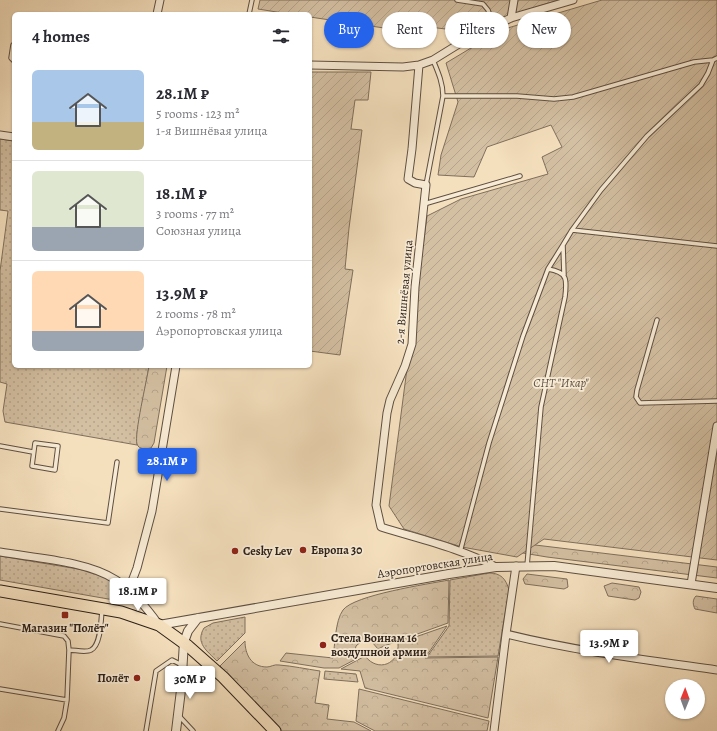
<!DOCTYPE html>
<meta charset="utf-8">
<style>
:root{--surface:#fff;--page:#f2f2f3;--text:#2b2b33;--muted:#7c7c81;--line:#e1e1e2;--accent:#2563eb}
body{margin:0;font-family:Alegreya,serif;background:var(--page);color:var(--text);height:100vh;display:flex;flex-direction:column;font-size:15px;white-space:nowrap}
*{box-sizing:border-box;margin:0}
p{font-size:13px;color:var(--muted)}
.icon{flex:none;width:22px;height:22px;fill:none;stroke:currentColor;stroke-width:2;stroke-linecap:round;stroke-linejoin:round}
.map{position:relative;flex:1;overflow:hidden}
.side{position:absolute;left:12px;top:12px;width:300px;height:356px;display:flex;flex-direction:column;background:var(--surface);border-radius:6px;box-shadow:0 1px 3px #0004}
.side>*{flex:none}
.guide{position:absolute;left:324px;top:12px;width:333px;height:36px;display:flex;gap:8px}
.needle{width:26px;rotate:1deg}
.tools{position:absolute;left:665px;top:679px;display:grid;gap:8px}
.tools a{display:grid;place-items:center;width:40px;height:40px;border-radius:50%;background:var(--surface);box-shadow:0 1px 3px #0004;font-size:20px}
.price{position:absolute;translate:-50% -34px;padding:0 9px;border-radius:4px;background:#fff;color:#222;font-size:13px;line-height:26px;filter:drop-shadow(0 1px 2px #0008)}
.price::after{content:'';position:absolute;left:50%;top:24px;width:12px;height:9px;margin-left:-6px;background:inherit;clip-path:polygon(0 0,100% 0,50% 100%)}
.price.active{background:var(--accent);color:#fff}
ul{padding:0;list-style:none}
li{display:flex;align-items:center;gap:12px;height:100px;padding:0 20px}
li+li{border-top:1px solid var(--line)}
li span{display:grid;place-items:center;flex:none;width:112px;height:80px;border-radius:6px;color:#555}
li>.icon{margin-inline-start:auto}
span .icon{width:48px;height:48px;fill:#fffc;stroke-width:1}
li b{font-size:17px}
h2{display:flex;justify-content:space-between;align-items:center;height:48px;padding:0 20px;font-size:17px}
.pill{padding:0 14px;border-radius:18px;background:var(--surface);box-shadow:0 1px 3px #0004;font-size:14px;line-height:36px}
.pill.active{background:var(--accent);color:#fff}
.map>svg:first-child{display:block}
</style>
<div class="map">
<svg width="717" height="731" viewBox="0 0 717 731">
<defs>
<pattern id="grass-dots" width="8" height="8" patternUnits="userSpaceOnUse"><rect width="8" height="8" fill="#d3bfa2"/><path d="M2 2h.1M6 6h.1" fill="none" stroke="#b5a48b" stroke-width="1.8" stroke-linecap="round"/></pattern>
<pattern id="forest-crowns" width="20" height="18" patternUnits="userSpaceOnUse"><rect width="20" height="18" fill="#d3bfa2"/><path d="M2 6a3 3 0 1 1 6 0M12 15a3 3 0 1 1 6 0" fill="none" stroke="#b5a48b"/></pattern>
<pattern id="garden-furrows" width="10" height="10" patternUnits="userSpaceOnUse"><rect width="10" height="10" fill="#d3bfa2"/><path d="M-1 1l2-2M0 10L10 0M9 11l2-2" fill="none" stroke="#b5a48b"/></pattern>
</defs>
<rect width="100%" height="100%" fill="#f5e0be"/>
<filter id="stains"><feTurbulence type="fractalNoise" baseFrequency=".005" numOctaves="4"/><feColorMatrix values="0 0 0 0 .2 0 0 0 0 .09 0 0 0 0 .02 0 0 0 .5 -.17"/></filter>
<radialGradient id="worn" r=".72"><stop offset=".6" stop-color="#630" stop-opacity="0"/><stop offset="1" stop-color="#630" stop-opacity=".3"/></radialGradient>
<path fill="url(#grass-dots)" stroke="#7f6f5d" d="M0 139 14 141V366H149L137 433V445L5 422 3 411 7 384 0 382V271L8 211 0 210Z
M0 556 90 571 103 576 135 599 136 602 131 603 0 580Z
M489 573C501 573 506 579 509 590L498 656 427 657 449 626 450 580Z
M245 617V633L217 661C207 651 195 643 204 628L213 623Z
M325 671 356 674 358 682 324 679Z"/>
<path fill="url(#forest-crowns)" stroke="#7f6f5d" d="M149 366H167L154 443 151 448C146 449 139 450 137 444 134 434 147 380 149 366Z
M527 544 717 567V578L547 557 499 549Z
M527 574 567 579 568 587 564 589 525 584 523 579Z
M449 580 448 623 384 646 378 649 372 642 363 640 356 646 354 655 356 659 339 668H324L280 661 286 653 333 658C335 645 335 621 343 610 354 595 428 584 449 580Z
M612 583 639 587 641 592 639 598 635 600 608 596 604 586Z
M696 596 717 599V613L695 609C693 605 692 600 696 596Z
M447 626 425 658 498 657 488 718 365 688 360 671 341 669 365 656C378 673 400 664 398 643Z
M245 641C245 654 251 667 267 667 271 667 274 664 279 665 293 666 306 669 320 671L315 703 329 705 327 719 354 722 371 731H281L220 666Z
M359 689 489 721 487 731H375L356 721Z"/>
<path fill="url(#garden-furrows)" stroke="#7f6f5d" d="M260 0H559L513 14 470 32 413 25 411 32 310 17V14H289L258 9Z
M602 0H717V560L544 539 517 557 462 547 404 529 389 506 427 216 461 199 548 174 542 157 562 147 551 125 487 147 474 177 438 175 441 155 458 102 446 63 501 30Z
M310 72H371L368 100H355L351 129 362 130 349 228 345 269 353 270 340 355 310 351Z"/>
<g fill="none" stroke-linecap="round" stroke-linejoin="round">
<defs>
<path id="service" d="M457 0 483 4 488 10 494 27
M249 14 252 0
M13 45 11 58 14 61
M433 60C438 72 443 83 443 96H517L554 99 573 97 694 62 713 60
M426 185 443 96
M424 204 520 176
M572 230 717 246
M564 275 563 245 572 230 601 190 647 136 701 85 708 73 713 60 717 58
M657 320 637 390 636 397 640 403 717 401
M35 443 58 446 55 470 32 466Z
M0 446 33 452
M0 509 108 523 117 462
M460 552 489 443 523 336 548 269 563 245
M527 566 541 407 565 297C567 280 568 272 548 269
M0 624 64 636 68 641 69 650
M0 689 67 700
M179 716 193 731
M58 731 64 718 67 700 69 650C75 650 86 653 91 650 101 645 101 620 102 610
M146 731 156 671 172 660 182 665"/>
<path id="minor" d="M157 14 160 0
M511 18 514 0
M310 65 403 67 419 65 433 60 467 39 511 18 573 0
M419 65 412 149 408 179 415 183 426 185 415 287 412 344 405 366 390 400 387 413 376 505 381 527C419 539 460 548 496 567
M0 135 14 137
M0 552C35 558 87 561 116 580 134 592 147 608 159 625
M691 584 717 426
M129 589 137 568 152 511 176 366
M506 634C575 651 647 660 717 670
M494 731 506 634 516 566"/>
<path id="tertiary" d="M159 625 449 574 496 567 554 566 717 588
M176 731 181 690 184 642 188 631 198 618"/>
<path id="primary" d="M0 591 121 612 159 625 188 646 223 677 275 731"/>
</defs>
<use href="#service" stroke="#5e4f42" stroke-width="5.5"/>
<use href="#minor" stroke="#5e4f42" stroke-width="9"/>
<use href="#tertiary" stroke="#5e4f42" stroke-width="10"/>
<use href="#primary" stroke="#2b1f18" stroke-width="13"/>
<use href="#service" stroke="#f8ebd5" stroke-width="3.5"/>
<use href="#minor" stroke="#f8ebd5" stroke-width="7"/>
<use href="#tertiary" stroke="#f8ebd5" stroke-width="8"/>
<use href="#primary" stroke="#f5e0be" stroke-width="11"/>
</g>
<g fill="#8f2418" stroke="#f8ebd5" stroke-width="1.5">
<circle cx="303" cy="550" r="4"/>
<circle cx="235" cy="551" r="4"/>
<rect x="61" y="611" width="8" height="8" rx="2"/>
<circle cx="323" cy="645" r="4"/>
<circle cx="137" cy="678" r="4"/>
</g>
<g text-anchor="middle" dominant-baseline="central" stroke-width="3.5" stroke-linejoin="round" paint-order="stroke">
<g font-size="12" fill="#2b1f18" stroke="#f8ebd5">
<text transform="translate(404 292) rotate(-85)">2-я Вишнёвая улица</text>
<text transform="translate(435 565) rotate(-9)">Аэропортовская улица</text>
</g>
<g font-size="12" font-style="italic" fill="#5d4f41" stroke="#f8ebd5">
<text x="561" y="383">СНТ "Икар"</text>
</g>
<g font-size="12" font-weight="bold" fill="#2b1f18" stroke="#f8ebd5" text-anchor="start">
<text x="311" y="550">Европа 30</text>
<text x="243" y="551">Cesky Lev</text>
<text x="65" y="628" text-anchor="middle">Магазин "Полёт"</text>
<text x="331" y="638">Стела Воинам 16<tspan x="331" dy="14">воздушной армии</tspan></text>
<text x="129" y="678" text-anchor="end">Полёт</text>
</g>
</g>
<rect width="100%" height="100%" filter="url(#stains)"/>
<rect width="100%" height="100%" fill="url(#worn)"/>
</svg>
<div class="tools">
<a><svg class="needle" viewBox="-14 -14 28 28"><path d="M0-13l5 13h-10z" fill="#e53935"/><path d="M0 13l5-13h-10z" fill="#7c7c81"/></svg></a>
</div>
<b class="price active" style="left:167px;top:482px">28.1M ₽</b>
<b class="price" style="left:138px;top:612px">18.1M ₽</b>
<b class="price" style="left:609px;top:664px">13.9M ₽</b>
<b class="price" style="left:190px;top:700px">30M ₽</b>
<div class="guide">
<a class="pill active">Buy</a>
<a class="pill">Rent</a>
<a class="pill">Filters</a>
<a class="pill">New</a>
</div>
<section class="side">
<h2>4 homes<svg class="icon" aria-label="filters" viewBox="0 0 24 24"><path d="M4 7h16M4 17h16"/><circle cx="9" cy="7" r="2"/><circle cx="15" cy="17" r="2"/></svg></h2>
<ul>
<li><span style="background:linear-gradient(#a9c7e8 65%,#c2b280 0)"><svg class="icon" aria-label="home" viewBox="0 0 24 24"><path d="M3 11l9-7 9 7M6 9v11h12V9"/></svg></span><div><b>28.1M ₽</b><p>5 rooms · 123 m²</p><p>1-я Вишнёвая улица</p></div></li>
<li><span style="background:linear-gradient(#dfe7d0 70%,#9aa5b1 0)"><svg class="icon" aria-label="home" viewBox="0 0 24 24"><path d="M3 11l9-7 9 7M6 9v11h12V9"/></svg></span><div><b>18.1M ₽</b><p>3 rooms · 77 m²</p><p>Союзная улица</p></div></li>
<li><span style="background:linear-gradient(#ffd9b3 75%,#9aa5b1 0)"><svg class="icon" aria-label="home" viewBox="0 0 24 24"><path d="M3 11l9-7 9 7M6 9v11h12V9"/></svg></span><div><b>13.9M ₽</b><p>2 rooms · 78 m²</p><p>Аэропортовская улица</p></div></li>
</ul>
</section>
</div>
